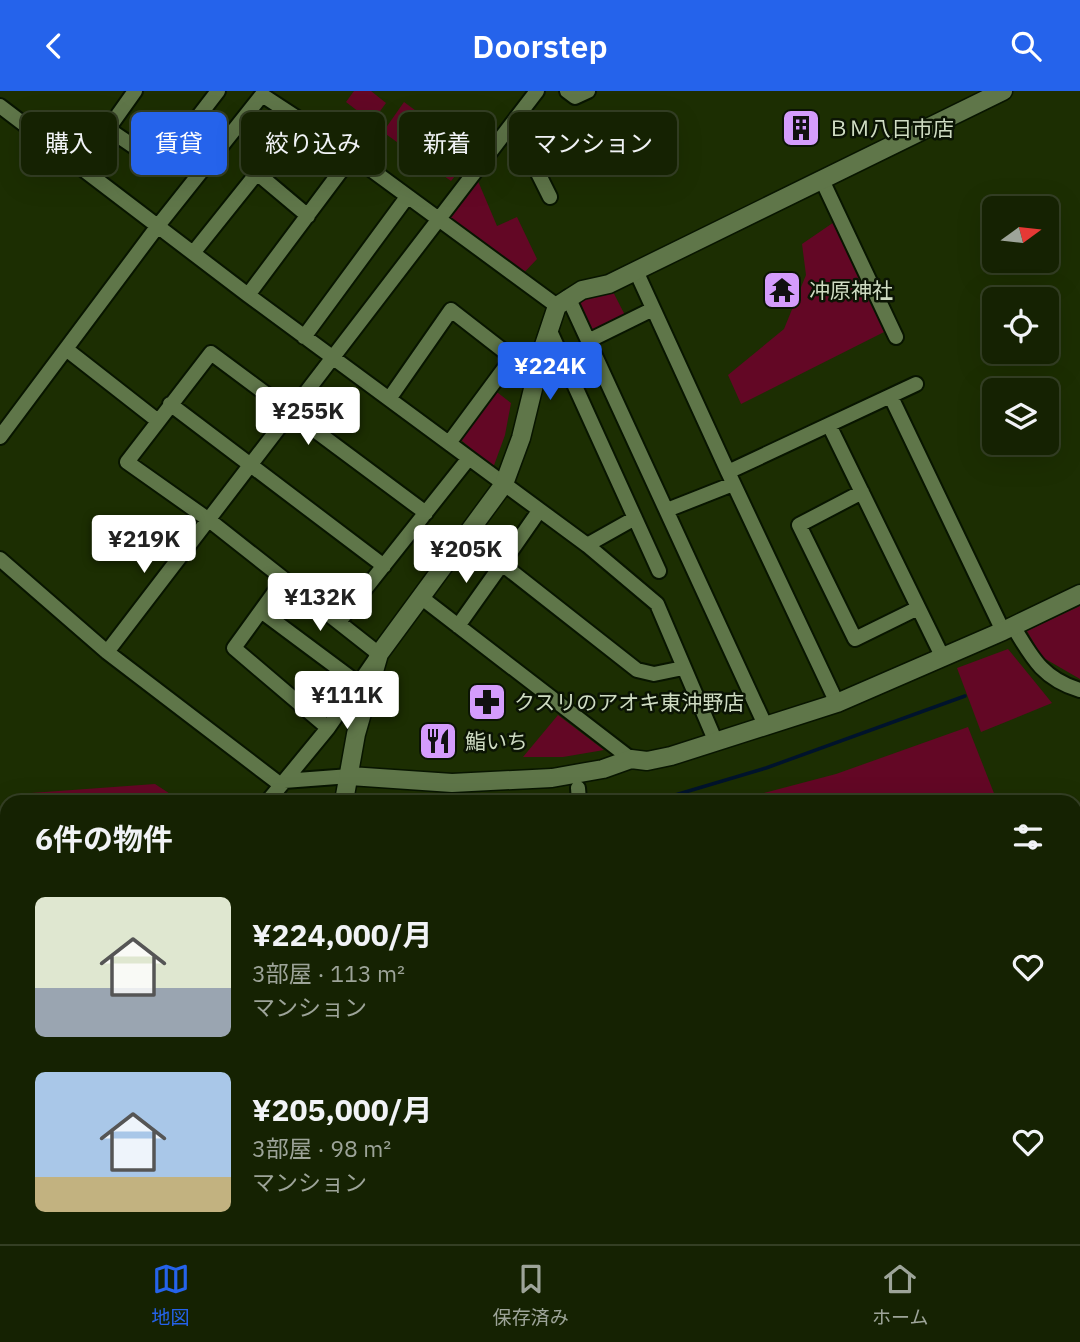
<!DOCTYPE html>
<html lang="ja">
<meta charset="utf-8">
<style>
:root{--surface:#152202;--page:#222f11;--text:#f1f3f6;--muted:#9da499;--line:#343f24;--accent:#2563eb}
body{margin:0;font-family:"IBM Plex Sans","Noto Sans JP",sans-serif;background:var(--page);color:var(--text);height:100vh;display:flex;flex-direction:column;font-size:26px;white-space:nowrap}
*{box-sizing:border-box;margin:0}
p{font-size:23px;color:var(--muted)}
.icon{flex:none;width:38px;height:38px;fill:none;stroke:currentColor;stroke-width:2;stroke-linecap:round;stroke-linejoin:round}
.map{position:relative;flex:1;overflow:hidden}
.sheet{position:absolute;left:0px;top:704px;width:1082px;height:450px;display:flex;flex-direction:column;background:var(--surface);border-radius:21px 21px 0 0;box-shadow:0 7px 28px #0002,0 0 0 2px var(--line)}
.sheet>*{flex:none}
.top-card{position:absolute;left:21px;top:21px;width:700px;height:63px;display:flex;gap:14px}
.needle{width:46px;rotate:75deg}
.buttons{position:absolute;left:982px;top:105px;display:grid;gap:14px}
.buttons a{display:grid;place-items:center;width:77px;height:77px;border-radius:10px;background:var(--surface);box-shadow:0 7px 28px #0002,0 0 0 2px var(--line);font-size:35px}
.price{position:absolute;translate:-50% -60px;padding:0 16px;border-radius:7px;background:#fff;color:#222;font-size:23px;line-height:46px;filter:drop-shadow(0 2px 4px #0008)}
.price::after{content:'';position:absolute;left:50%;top:42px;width:21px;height:16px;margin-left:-10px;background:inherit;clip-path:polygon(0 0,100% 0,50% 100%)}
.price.on{background:var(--accent);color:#fff}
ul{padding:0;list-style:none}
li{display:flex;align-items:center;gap:21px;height:175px;padding:0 35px}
li span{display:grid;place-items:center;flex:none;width:196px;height:140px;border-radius:10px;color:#555}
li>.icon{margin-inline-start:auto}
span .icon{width:84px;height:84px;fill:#fffc;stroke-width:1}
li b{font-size:30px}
h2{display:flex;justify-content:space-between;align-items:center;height:84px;padding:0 35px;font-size:30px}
.tag{padding:0 24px;border-radius:10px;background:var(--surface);box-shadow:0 7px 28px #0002,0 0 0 2px var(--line);font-size:24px;line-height:63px}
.tag.on{background:var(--accent);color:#fff}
header{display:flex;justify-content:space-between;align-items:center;height:91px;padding:0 35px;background:var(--accent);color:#fff;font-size:32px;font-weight:600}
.tab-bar{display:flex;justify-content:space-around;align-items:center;height:98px;border-top:2px solid var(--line);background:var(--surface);font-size:19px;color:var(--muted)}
.tab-bar a{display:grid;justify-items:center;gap:4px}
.tab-bar .on{color:var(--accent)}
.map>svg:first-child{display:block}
</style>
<header><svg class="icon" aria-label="back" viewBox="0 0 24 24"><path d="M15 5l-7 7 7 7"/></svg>Doorstep<svg class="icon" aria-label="search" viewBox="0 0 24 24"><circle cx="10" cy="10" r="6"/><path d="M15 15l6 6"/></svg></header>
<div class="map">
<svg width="1080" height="1153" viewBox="0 0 1080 1153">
<rect width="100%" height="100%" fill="#1c2e02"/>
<path fill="#630725" d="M354 0H371L386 12 372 31 346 11Z
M404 11 473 62 451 90 383 41Z
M475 83 497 135 517 126 537 168 519 187 440 129Z
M840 127 892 237 741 313 728 284 784 238 806 184 802 153Z
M609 193 628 230 588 250 568 206Z
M493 298 511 312 505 344 493 377 460 348Z
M1080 515V588L1042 566 1027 540Z
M1008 558 1052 612 981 641 957 577Z
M558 624 604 659 563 666H523Z
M968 636 997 710H846L844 707 816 706 803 710H734L836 683Z
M155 693 181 710H10L17 703Z
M7 715V785H0V723Z"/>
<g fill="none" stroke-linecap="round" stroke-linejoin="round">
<path stroke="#00132c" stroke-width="3.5" d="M655 710 766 677 965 605"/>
<defs>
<path id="minor" d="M135 0 108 38 161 74 218 0
M567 0 575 6 588 0
M0 15 248 204 587 454 657 513 715 649
M513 32 550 106
M822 89 896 246
M193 162 257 82 308 125
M636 180 728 381
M248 204 352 65
M568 206 766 636
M549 238 659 480
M304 246 407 106
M588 250 653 218
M66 258 158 330
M891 306 1003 540
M389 308 451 219 536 285
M170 313 384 475
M829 334 943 567
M0 346 157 136 262 4 331 49 557 215
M449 352 512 267
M862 401 799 434 855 548 918 517
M667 419 733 393
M539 420 502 473 637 579 654 583 683 577
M587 454 635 427
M0 468 107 561 281 694
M284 488 234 557 328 637
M422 507 631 668
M261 520 359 593
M339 531 469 367
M458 535 502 473
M1013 535C1032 567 1043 588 1080 599
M107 561 537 0
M837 612 728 381 916 293
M284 690 350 685
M578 697 579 710
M268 710 328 637 379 563 209 429 127 371 211 262 426 422
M0 911 7 917
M0 1070 7 1061
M548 1146 653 1149V1146
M209 1153 214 1146"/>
<path id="tertiary" d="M350 685 452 692 552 687 603 678 631 668 647 670 671 665 837 612 1003 540 1080 503
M344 710 356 643 379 563 504 393 521 347 543 257 557 215 582 199 609 193 1003 0
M257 1153 259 1146"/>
</defs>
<use href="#minor" stroke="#081500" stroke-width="18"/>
<use href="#tertiary" stroke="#081500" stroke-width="21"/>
<use href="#minor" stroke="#5f7649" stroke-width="14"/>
<use href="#tertiary" stroke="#5f7649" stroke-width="18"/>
</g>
<defs>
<symbol id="building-square" viewBox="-11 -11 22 22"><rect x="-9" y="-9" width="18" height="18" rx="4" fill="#d49cfc" stroke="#0b1404"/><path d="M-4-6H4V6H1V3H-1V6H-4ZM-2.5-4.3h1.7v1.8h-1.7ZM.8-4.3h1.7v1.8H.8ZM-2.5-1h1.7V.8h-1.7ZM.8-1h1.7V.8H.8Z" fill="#111"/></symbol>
<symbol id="temple-square" viewBox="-11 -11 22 22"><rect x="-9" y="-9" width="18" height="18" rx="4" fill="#d49cfc" stroke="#0b1404"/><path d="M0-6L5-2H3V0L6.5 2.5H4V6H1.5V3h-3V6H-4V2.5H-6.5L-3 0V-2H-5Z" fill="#111"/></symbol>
<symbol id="pharmacy-square" viewBox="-11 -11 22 22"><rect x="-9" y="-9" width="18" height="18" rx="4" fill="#d49cfc" stroke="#0b1404"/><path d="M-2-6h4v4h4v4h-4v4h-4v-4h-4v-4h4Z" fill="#111"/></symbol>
<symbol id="restaurant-square" viewBox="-11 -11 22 22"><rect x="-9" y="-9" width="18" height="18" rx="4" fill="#d49cfc" stroke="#0b1404"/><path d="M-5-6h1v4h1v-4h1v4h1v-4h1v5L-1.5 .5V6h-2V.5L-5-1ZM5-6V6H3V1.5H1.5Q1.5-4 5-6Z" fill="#111"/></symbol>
</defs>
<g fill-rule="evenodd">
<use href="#building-square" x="779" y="15" width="44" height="44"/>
<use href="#temple-square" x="760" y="177" width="44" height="44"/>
<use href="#pharmacy-square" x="465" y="589" width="44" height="44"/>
<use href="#restaurant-square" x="416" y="628" width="44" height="44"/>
</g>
<g text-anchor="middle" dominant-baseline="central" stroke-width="5" stroke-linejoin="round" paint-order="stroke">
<g font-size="21" fill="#cfdcc3" stroke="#0b1404" text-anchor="start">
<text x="828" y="37">ＢＭ八日市店</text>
<text x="809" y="199">冲原神社</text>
<text x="514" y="611">クスリのアオキ東沖野店</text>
<text x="465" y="650">鮨いち</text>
</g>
</g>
</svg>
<div class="buttons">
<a><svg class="needle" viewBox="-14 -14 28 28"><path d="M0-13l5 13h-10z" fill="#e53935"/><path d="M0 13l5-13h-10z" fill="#9da499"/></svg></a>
<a><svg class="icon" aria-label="locate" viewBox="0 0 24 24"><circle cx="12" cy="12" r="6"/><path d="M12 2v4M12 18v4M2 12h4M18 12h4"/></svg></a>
<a><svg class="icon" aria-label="layers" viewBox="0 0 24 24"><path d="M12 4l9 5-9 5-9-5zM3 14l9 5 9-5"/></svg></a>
</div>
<b class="price on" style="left:550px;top:311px">¥224K</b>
<b class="price" style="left:308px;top:356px">¥255K</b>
<b class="price" style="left:144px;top:484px">¥219K</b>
<b class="price" style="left:466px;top:494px">¥205K</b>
<b class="price" style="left:320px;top:542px">¥132K</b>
<b class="price" style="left:347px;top:640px">¥111K</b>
<div class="top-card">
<a class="tag">購入</a>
<a class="tag on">賃貸</a>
<a class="tag">絞り込み</a>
<a class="tag">新着</a>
<a class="tag">マンション</a>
</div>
<section class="sheet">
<h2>6件の物件<svg class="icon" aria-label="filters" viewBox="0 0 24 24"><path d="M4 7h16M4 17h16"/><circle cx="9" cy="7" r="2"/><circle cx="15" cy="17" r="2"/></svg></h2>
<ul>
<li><span style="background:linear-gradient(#dfe7d0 65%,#9aa5b1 0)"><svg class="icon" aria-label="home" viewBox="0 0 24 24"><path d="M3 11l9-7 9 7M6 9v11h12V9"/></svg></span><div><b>¥224,000/月</b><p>3部屋 · 113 m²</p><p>マンション</p></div><svg class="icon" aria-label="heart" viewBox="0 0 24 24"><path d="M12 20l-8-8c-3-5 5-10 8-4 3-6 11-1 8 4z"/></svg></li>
<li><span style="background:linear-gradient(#a9c7e8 75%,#c2b280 0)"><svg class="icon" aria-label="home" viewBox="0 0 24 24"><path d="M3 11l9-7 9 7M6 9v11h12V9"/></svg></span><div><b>¥205,000/月</b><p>3部屋 · 98 m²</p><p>マンション</p></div><svg class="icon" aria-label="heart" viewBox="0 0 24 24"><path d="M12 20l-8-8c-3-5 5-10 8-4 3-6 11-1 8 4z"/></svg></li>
</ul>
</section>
</div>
<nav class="tab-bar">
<a class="on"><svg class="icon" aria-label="map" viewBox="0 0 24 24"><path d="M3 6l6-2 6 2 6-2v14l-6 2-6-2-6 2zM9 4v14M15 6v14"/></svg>地図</a>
<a><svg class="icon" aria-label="saved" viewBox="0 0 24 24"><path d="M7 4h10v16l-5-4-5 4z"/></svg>保存済み</a>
<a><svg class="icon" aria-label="home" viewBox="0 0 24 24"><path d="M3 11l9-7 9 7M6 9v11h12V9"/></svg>ホーム</a>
</nav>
